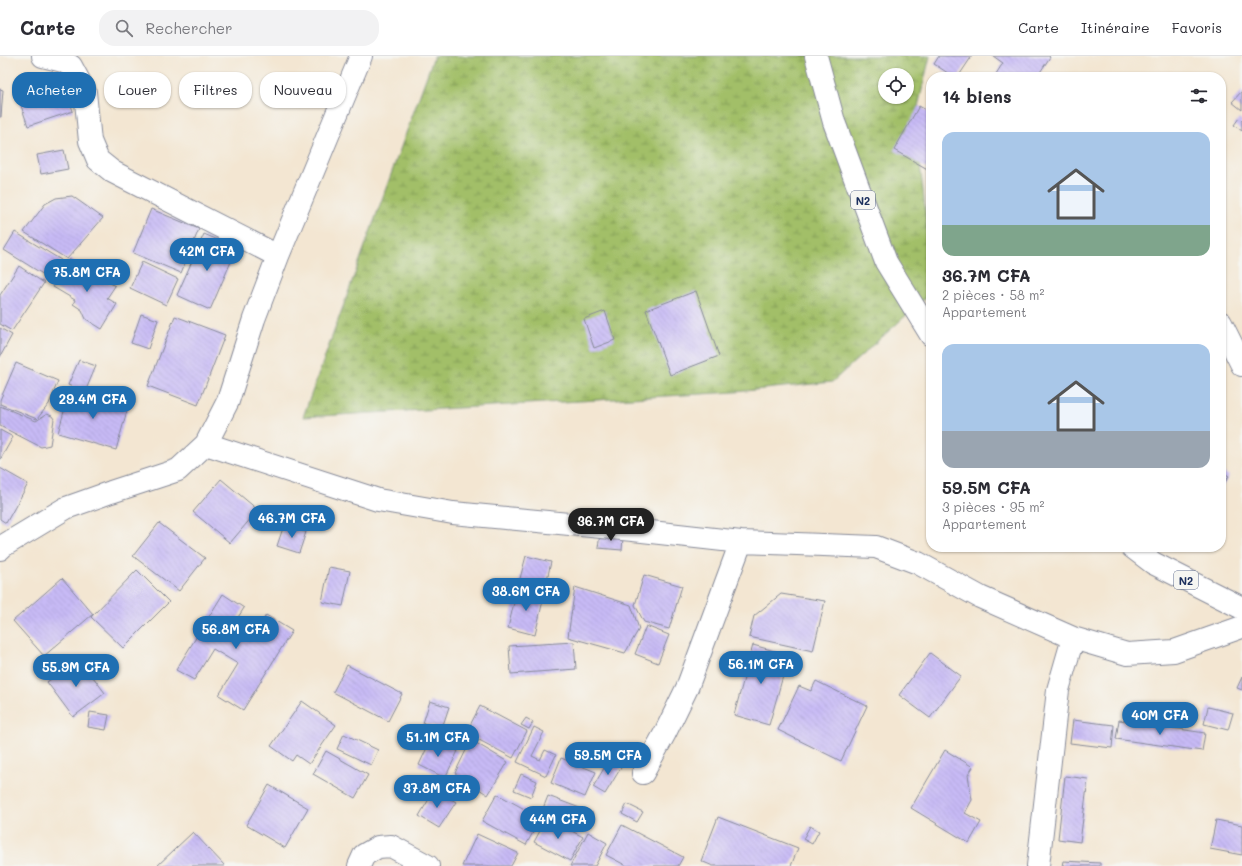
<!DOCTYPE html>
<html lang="fr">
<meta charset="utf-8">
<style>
:root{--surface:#fff;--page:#f2f2f3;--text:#2b2b33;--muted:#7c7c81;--line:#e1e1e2;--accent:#1f6fb2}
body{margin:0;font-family:Mali,sans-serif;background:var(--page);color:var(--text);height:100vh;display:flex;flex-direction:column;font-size:15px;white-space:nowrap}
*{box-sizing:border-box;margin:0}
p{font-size:13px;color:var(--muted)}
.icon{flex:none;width:22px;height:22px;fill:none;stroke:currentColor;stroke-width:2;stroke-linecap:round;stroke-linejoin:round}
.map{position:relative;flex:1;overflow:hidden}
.drawer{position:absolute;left:926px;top:16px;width:300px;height:480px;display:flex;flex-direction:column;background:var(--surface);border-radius:16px;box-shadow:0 1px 3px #0004}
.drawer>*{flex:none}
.guide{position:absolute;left:12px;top:16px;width:380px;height:36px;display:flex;gap:8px}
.controls{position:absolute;left:878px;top:12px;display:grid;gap:8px}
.controls a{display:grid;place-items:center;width:36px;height:36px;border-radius:50%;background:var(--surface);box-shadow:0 1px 3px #0004;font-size:20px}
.price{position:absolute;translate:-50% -34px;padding:0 9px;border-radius:14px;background:var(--accent);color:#fff;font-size:13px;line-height:26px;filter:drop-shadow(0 1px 2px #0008)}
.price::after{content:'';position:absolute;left:50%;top:24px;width:12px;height:9px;margin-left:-6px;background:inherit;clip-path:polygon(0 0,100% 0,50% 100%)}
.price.current{background:#222;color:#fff}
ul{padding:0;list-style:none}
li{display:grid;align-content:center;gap:8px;height:212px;padding:0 16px}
li span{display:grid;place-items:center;height:124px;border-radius:12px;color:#555}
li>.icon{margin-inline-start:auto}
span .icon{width:72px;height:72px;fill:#fffc;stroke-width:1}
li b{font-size:17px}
h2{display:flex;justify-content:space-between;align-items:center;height:48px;padding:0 16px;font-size:17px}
.pill{padding:0 14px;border-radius:16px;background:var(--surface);box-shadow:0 1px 3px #0004;font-size:14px;line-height:36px}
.pill.current{background:var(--accent);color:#fff}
header{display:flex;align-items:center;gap:24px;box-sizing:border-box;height:56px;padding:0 20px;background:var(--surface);border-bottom:1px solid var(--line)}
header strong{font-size:19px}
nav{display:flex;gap:22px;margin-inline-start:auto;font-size:14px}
.search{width:280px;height:36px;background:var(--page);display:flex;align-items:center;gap:10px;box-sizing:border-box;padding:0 14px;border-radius:16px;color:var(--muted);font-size:15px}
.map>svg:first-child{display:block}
</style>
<header>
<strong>Carte</strong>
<div class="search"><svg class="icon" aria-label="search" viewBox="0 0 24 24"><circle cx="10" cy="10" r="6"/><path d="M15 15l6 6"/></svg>Rechercher</div>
<nav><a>Carte</a><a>Itinéraire</a><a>Favoris</a></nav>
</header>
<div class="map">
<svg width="1242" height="810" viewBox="0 0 1242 810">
<defs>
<pattern id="wetland-marsh" width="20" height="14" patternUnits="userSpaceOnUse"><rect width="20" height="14" fill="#a2bf67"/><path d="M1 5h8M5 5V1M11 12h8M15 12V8" fill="none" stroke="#839c58"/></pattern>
<pattern id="building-back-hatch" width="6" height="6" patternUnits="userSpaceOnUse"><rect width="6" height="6" fill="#c7baf5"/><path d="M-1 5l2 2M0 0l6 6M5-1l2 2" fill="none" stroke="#aaa0d4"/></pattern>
</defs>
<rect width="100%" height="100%" fill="#f6f6f2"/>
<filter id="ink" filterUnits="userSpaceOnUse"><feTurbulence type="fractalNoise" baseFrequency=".025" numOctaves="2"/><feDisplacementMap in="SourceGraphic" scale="8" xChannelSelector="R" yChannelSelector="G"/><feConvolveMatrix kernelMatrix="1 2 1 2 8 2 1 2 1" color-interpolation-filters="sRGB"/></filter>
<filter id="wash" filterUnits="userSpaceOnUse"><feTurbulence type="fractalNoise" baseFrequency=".012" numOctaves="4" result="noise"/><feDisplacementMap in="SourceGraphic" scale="16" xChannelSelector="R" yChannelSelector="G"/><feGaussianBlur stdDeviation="0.9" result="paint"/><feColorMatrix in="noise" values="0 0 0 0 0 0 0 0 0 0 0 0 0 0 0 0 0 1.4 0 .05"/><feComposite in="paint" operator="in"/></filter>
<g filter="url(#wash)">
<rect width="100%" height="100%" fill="#f3e6d2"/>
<path fill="url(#wetland-marsh)" stroke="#5e7762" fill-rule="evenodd" d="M434 0H930L915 63 931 206V237L832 326 735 336 303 361ZM885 19H907V41H885Z"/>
<g id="blocks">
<path fill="url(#building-back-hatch)" d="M939 0H972L958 21H954L934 8Z
M993 0H1049L1050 1 1037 21H994L1003 7Z
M62 23 73 55 28 70 17 38Z
M0 33 3 34 1 61H0Z
M1242 35V54L1232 46Z
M919 50 931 57V115L894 94Z
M1239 62 1242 65V75L1234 69Z
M64 94 68 113 41 118 37 99Z
M72 140 103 162 67 203 24 176 45 148 56 142Z
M151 153 199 173 181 217 133 197Z
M15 176 61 204 49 222 4 194Z
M204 178 237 192 210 254 177 239Z
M70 203 115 230 107 242 117 248 102 273 86 263 82 254 73 248 75 244 53 231Z
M142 206 178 223 166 249 130 232Z
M19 210 44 227 12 275 0 268V239Z
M696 235 719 300 670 319 646 254Z
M605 255 615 284 594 292 584 263Z
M141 258 158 264 148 293 131 287Z
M175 260 225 279 198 349 148 330Z
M0 272 12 279 0 301Z
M79 304 96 310 85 336 68 329Z
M16 307 58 325 49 348 37 363 0 348V344Z
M70 334 128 351 116 394 58 377Z
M0 350 36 365 47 358 52 360 54 363 50 389 41 391 0 370Z
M0 374 13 381 0 404Z
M0 412 28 428 6 467 0 463Z
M1221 415 1229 420 1222 431H1221Z
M221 423 258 454 230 487 193 456Z
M159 467 205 502 179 535 133 500Z
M284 469 306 476 299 497 277 490Z
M600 478 623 481 622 494 598 492Z
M526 500 551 506 544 537 518 530Z
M329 511 350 515 343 550 322 546Z
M137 514 169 546 123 592 91 561Z
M644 519 682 530 669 573 644 566 635 549Z
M62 522 93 558 44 600 13 565Z
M575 531 631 549 639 573 625 597 568 581Z
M517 534 544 540 535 579 508 572Z
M223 538 244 552 235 566 254 578 266 559 292 575 243 654 219 639 238 608 213 593 194 624 176 614Z
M781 538 825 545 813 595 749 581 754 560Z
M646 570 669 579 658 607 635 598Z
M574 586 576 613 511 618 509 590Z
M753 589 789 599 769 669 734 659Z
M930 597 961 620 930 662 899 639Z
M79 602 105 637 73 661 47 626Z
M347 609 402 638 388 665 333 636Z
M1242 621V634L1237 632Z
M816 625 867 650 841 705 778 674 799 630 811 635Z
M302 645 336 669 309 708 296 699 292 705 271 690Z
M430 645 449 651 442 672 423 667Z
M480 650 527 675 513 702 466 677Z
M1208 651 1233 657 1228 674 1204 668Z
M90 656 109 659 106 674 88 671Z
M526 662 533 666 529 673 521 669Z
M1073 664 1114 669 1112 692 1070 687Z
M1119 664 1205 677 1202 695 1116 683Z
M534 671 544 676 532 700 540 704 545 694 556 699 546 720 517 706Z
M344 678 378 694 371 709 337 693Z
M431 683 458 695 445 722 419 709Z
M471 684 508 706 488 739 455 717Z
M945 694 973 711 968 719 972 744 965 757 981 766 969 787 911 752Z
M326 695 368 719 355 742 313 718Z
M561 702 596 716 585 741 551 727Z
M610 702 622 710 605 738 593 731Z
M521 718 537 725 531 741 514 734Z
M1065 720 1088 723 1080 786 1058 783Z
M420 723 433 731 426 743 413 736Z
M269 729 308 752 285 792 246 769Z
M435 733 456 746 439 772 419 760Z
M497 738 541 762 526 789 482 765Z
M548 740 593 757 587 772 542 755Z
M627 748 643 756 637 766 622 758Z
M718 761 798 792 791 810H713L701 805Z
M547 762 583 781 570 805 534 786Z
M1216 764 1242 769V799L1210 793Z
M622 769 683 801 678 810H627L606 799Z
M810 770 819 775 812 788 803 783Z
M193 776 225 810H157Z
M588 776 607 787 595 810H570Z
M477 778 518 797 511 810H462Z
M1063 805 1100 807V810H1062Z"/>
</g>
</g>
<g filter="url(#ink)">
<use href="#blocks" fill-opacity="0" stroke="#878a98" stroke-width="1"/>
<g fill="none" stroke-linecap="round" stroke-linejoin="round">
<defs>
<path id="street" d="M43 0 63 5 71 10 85 36 90 85 98 104 113 116 278 200
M1221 267 1242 309
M206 388 378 444 453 457 633 474 741 486 876 491 918 507 980 541 1073 582 1127 598 1174 595 1242 571
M0 493 3 490 66 452 111 436 178 414 206 388 228 345 254 263 278 200 361 0
M643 717 665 677 687 632 741 486
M359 810 364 799 378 791 391 790 428 810
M1038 810 1058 634 1073 582"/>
<path id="highway" d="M816 0 834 66 886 206 931 279
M1132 491 1153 507 1242 552"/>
</defs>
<use href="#street" stroke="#878a98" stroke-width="24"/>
<use href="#highway" stroke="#878a98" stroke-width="24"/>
<use href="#street" stroke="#fff" stroke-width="22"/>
<use href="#highway" stroke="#fff" stroke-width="22"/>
</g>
</g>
<g text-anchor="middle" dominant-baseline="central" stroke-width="3" stroke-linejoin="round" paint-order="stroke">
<g fill="#f6f6f2" stroke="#5d6b8a" stroke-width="1">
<rect x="851" y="135" width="24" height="18" rx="3"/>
<rect x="1174" y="515" width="24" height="18" rx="3"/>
</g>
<g font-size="11" font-weight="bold" fill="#1b2f5e">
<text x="863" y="144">N2</text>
<text x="1186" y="524">N2</text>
</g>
</g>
</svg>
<div class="controls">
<a><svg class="icon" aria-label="locate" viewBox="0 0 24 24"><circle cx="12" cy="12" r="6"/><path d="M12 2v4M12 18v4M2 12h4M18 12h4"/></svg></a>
</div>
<b class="price" style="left:207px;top:216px">42M CFA</b>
<b class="price" style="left:87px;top:237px">75.8M CFA</b>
<b class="price" style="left:93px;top:364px">29.4M CFA</b>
<b class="price" style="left:292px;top:483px">46.7M CFA</b>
<b class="price current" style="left:611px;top:486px">36.7M CFA</b>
<b class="price" style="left:526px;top:556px">38.6M CFA</b>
<b class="price" style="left:236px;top:594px">56.8M CFA</b>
<b class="price" style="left:761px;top:629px">56.1M CFA</b>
<b class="price" style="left:76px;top:632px">55.9M CFA</b>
<b class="price" style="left:1160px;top:680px">40M CFA</b>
<b class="price" style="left:438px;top:702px">51.1M CFA</b>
<b class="price" style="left:608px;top:720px">59.5M CFA</b>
<b class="price" style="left:437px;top:753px">37.8M CFA</b>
<b class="price" style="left:558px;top:784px">44M CFA</b>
<div class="guide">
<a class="pill current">Acheter</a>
<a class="pill">Louer</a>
<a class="pill">Filtres</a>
<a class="pill">Nouveau</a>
</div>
<section class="drawer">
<h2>14 biens<svg class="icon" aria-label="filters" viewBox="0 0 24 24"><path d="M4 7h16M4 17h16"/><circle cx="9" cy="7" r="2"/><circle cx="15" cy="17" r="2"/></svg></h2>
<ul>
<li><span style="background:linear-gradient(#a9c7e8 75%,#7fa58c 0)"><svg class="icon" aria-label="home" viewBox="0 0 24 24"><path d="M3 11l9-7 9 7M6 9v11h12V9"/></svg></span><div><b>36.7M CFA</b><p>2 pièces · 58 m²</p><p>Appartement</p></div></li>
<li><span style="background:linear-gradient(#a9c7e8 70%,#9aa5b1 0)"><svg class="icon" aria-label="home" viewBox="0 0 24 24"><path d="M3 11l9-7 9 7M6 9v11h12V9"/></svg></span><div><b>59.5M CFA</b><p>3 pièces · 95 m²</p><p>Appartement</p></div></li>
</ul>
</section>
</div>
